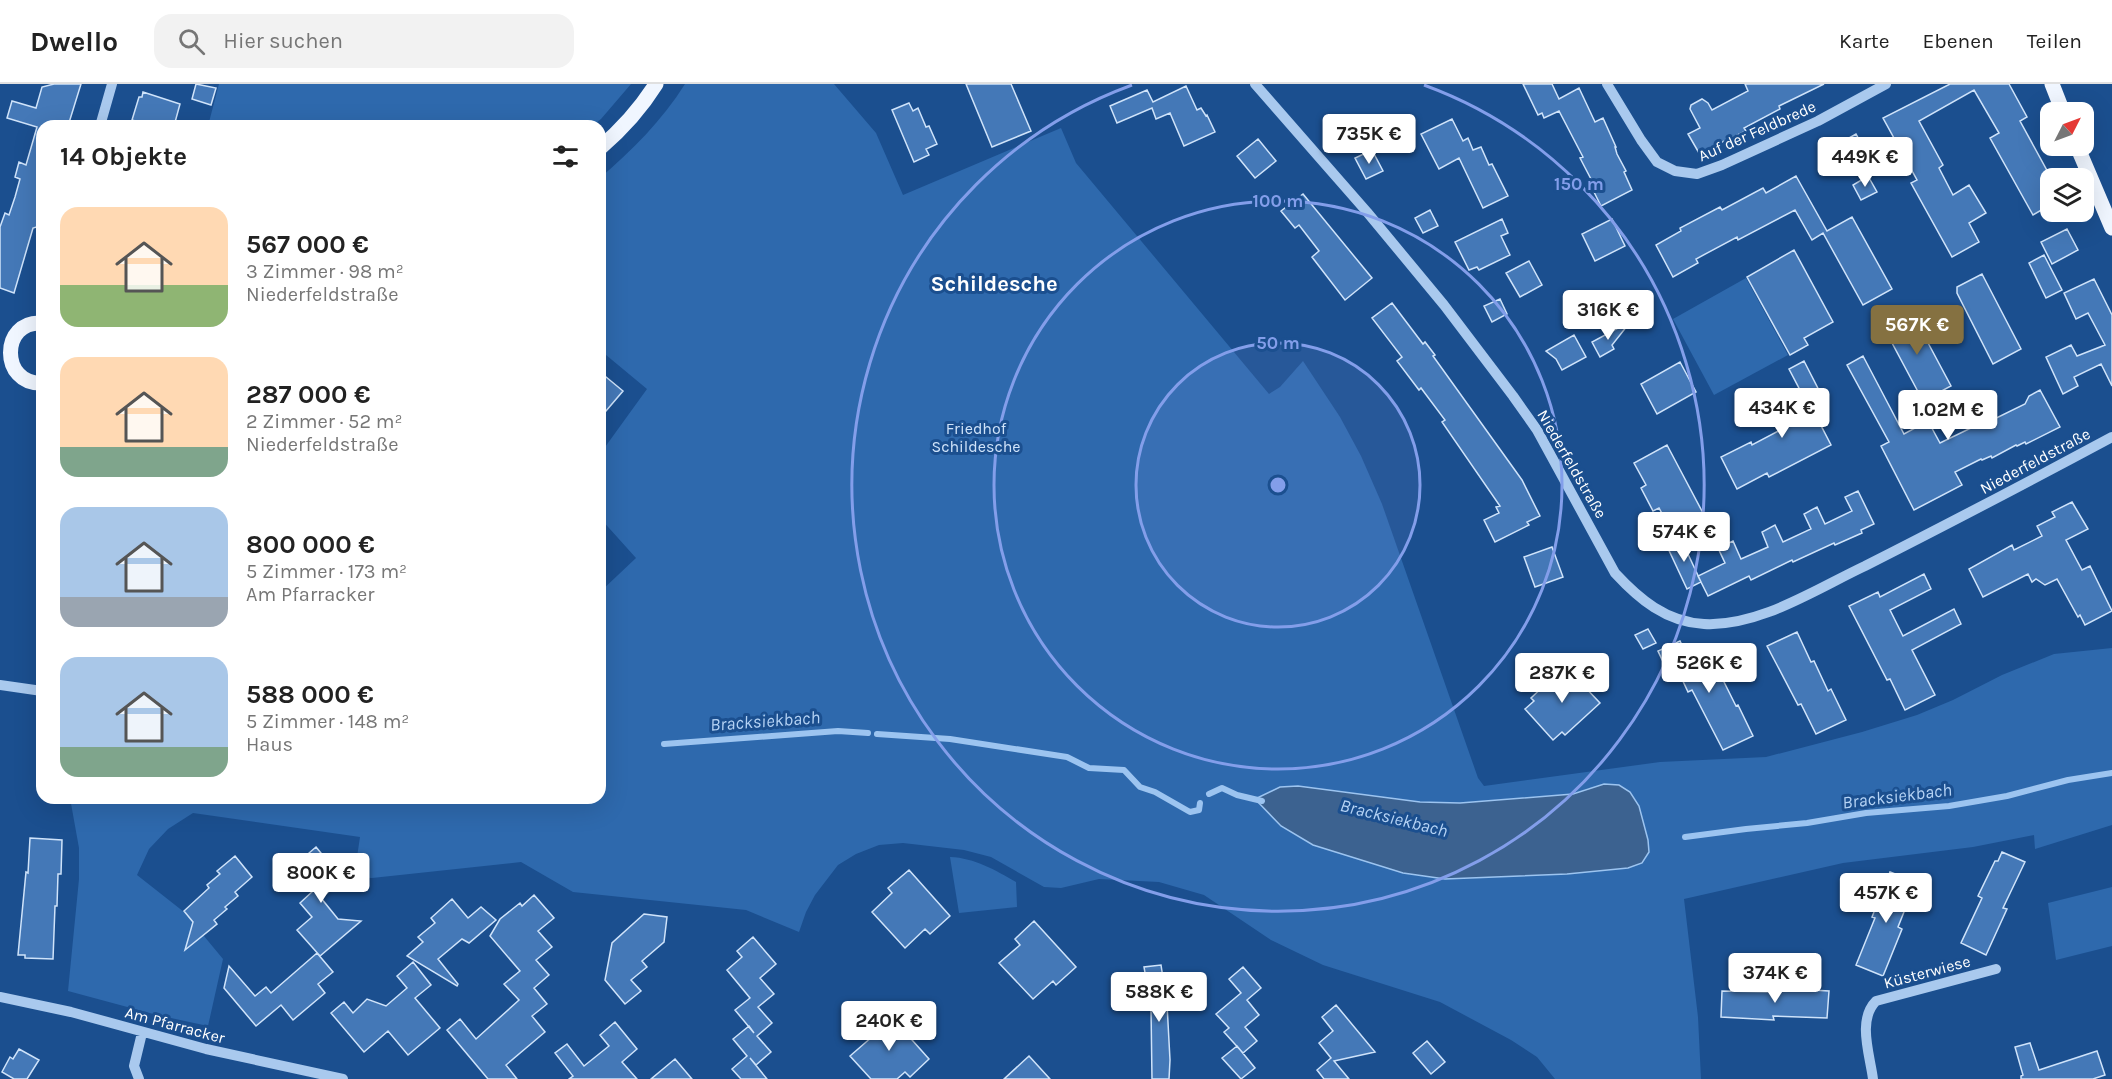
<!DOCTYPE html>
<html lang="de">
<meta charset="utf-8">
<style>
:root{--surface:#fff;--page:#f2f2f2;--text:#222;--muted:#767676;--line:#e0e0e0;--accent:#857141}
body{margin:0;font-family:Karla,sans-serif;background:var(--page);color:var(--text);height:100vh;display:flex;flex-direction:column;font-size:22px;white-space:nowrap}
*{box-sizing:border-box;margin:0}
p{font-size:20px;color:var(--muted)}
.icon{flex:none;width:33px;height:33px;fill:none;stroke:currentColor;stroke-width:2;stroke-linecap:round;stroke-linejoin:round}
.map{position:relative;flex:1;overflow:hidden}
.details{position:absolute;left:36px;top:36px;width:570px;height:684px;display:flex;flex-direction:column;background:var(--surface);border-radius:18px;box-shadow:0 6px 24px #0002}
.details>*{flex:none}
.needle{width:39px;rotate:48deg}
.tools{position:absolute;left:2040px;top:18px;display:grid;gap:12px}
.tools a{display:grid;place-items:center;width:54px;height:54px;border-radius:12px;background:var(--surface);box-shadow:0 6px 24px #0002;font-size:30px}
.price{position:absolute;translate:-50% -51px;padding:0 14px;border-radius:6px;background:#fff;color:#222;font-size:20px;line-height:39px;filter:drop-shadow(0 2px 3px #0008)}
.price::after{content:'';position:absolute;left:50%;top:36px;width:18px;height:14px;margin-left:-9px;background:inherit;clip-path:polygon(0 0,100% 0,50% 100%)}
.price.current{background:var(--accent);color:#fff}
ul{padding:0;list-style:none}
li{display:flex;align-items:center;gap:18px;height:150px;padding:0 24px}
li span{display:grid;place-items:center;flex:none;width:168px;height:120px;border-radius:18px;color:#555}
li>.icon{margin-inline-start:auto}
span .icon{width:72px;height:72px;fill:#fffc;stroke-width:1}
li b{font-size:26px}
h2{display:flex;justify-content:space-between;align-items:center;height:72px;padding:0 24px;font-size:26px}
header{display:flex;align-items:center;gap:36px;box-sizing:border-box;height:84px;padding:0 30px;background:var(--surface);border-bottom:2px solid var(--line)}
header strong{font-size:28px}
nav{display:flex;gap:33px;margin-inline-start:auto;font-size:21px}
.search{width:420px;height:54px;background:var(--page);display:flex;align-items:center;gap:15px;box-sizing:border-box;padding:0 21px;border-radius:18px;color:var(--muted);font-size:22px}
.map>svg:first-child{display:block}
</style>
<header>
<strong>Dwello</strong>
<div class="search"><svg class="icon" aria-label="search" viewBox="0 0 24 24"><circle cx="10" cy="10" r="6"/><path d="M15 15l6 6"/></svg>Hier suchen</div>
<nav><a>Karte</a><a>Ebenen</a><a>Teilen</a></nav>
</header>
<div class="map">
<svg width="2112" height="995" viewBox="0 0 2112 995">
<rect width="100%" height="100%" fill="#1b4f8f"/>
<path fill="#2e69ad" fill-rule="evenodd" d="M219 0H631L601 35 592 42H208Z
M685 0H834L876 49 903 111 1061 44 1076 79 1269 310 1280 303 1303 277 1340 333 1361 372 1382 420 1478 694 1484 702 1660 678 1766 673 1862 648 1917 631 1953 616 2002 591 2054 570 2112 564V741L2035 765 2034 751 1973 763 1843 779 1684 815 1698 933 1701 995H1555L1537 973 1511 956 1440 918 1323 881 1271 856 1204 811 1159 798 1099 795 1061 804 1044 803 991 773 964 766 903 759 879 761 856 770 838 781 815 811 806 828 799 848 746 826 573 808 521 778 372 794 354 793 360 753 193 729 168 745 149 765 137 791 184 828 223 875 208 942 157 931 68 907 79 795V764L70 714H600V508L636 474 600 434V370L647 305 600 266V94C632 66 662 37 685 0ZM1589 704 1594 786 1567 790 1420 718 1460 719 1573 710Z
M1746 194 1788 271 1714 311 1673 235Z
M950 773C975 774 995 786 1016 798L1017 823 959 829Z
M2112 803V862L2056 876 2048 819Z"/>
<path fill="#3c6290" stroke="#9cc4f0" stroke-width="1.5" d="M1604 700 1619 701 1630 708 1639 722 1648 756 1649 768 1642 779 1628 784 1567 790 1445 795 1403 789 1313 761 1281 742 1255 715 1280 703 1298 702 1420 718 1460 719 1573 710Z"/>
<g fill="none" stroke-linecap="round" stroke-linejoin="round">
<path stroke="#9cc4f0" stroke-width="6" d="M877 650 950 655 1067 673 1089 684 1124 686 1140 703 1155 708 1190 728 1199 726 1200 719
M664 660 838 647 868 649
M1209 710 1222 704 1237 711 1262 717
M1685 753 1746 745 1807 739 1866 729 1949 722 2007 712 2068 696 2112 689"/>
</g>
<path fill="#4478b7" stroke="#cfe3fa" stroke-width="1.5" d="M54 0H81L68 42H42V136L40 142 33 144 14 209 0 204V143L5 129 9 131 15 113 20 95 15 93 19 78 26 81 37 43 7 34 12 17 36 24 42 3Z
M196 0 216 4 211 21 192 15Z
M966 0H1011L1031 47 992 63Z
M1523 0H1552L1559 15 1579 4 1595 38 1603 34 1616 63H1615L1617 70 1626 87 1624 88 1632 106 1601 122 1589 98 1592 97 1580 74 1583 73 1559 27 1544 34 1542 29 1538 31Z
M1745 0H1824L1779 22 1780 25 1744 44 1746 47 1699 69 1688 50 1700 44 1690 25 1691 21 1702 15 1708 19 1712 26 1748 7Z
M1950 0H2009L2027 33 2020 37 2050 92V121L2033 131 1990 54 1999 49 1974 6 1919 37 1943 81 1939 84 1953 111 1969 101 1986 129 1969 139 1979 158 1952 173 1911 99 1917 96 1883 34Z
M1186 2 1197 26 1201 24 1206 32 1207 31 1215 48 1184 62 1170 29 1156 35 1152 24 1117 39 1110 22 1147 6 1153 18Z
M143 8 180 20 174 42H151L132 36 139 13H142Z
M909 19 913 27 918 24 926 43 929 42 937 60 926 65 929 71 914 78 892 26Z
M1452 35 1463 57 1468 54 1473 66 1481 63 1489 81 1492 80 1508 112 1483 124 1459 74 1439 85 1421 50Z
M1856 50 1865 66 1849 75 1840 59Z
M1258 55 1276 77 1255 94 1237 72Z
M1372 66 1383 87 1366 95 1355 74Z
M1796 92 1827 147 1852 133 1892 205 1863 221 1823 149 1812 156 1795 126 1738 156 1737 153 1696 175 1698 179 1673 193 1656 161 1681 147 1680 144 1720 123 1722 126 1763 104 1766 109Z
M1868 92 1877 108 1861 116 1853 101Z
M1303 110 1372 194 1345 216 1312 173 1319 167 1299 141 1295 144 1281 127Z
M1430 126 1438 142 1423 149 1415 134Z
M1502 135 1508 149 1501 152 1510 171 1479 186 1477 183 1469 186 1455 158Z
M1612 135 1625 162 1595 177 1582 150Z
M2067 145 2078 166 2052 180 2041 158Z
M1794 166 1833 238 1804 254 1808 261 1790 271 1747 193Z
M2044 171 2062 206 2046 214 2029 179Z
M1529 177 1542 201 1520 213 1506 189Z
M1982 190 2021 265 1993 280 1957 209V203Z
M2094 195 2112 231V302L2101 280 2074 293 2078 302 2063 310 2046 273 2071 261 2077 272 2105 261 2088 229 2076 235 2064 209Z
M1500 215 1507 230 1492 238 1484 222Z
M1392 219 1423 260 1425 258 1435 271 1433 272 1522 396 1540 432 1527 438 1529 441 1495 458 1484 436 1499 429 1496 423 1500 422 1442 338 1445 336 1421 304 1419 306 1397 277 1402 273 1372 234Z
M1911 227 1951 302 1923 317 1883 242Z
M1631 237 1612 261 1614 265 1600 273 1592 258Z
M1574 251 1586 273 1562 286 1556 275 1546 267Z
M1863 272 1904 350 1928 337 1940 359 1975 342 1976 344 2025 320 2029 312 2040 306 2060 343 2026 360 2025 358 2017 362 2016 361 1992 374 1991 372 1982 376 1981 375 1955 388 1962 401 1914 426 1881 362 1889 358 1847 281Z
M1804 277 1827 322 1814 328 1831 361 1769 393 1767 389 1737 405 1721 373 1751 358 1752 361 1812 329 1789 285Z
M1680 278 1696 308 1657 330 1641 300Z
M600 288 623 307 600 334Z
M1667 361 1703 429 1671 446 1659 424 1653 427 1641 404 1646 401 1634 379Z
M1858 407 1874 440 1861 446 1862 449 1835 461 1834 459 1793 478 1792 476 1751 496 1749 492 1708 512 1698 492 1725 479 1718 464 1733 457 1741 475 1768 463 1762 448 1775 441 1783 458 1811 445 1804 430 1817 423 1825 440 1852 427 1845 413Z
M2072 418 2088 445 2066 456 2082 486 2090 482 2112 527 2085 541 2080 531 2078 533 2057 495 2045 501 2036 495 2032 498 2028 490 1983 513 1969 485 2012 461 2014 466 2042 452 2037 442 2055 433 2052 428Z
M1680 453 1701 498 1687 505 1666 460Z
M1552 463 1563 493 1535 503 1524 473Z
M1924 490 1931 505 1890 526 1903 552 1954 525 1961 540 1912 566 1935 611 1905 626 1890 595 1887 596 1849 522 1878 508 1880 513Z
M1648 545 1656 559 1643 565 1635 551Z
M1797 548 1811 578 1814 577 1828 607 1831 605 1846 636 1816 650 1801 620 1798 621 1767 562Z
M1680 557 1687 571 1704 563 1719 593 1721 592 1736 622 1738 621 1753 652 1723 666 1692 606 1688 608 1674 578 1665 582 1658 567Z
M1565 582 1600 619 1565 651 1562 648 1553 656 1525 625 1534 617 1531 614Z
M30 754 62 756 61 790H58L57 822H55L53 875 25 874V871H18L26 788 28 789Z
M316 763 343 796 321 814 338 835 361 837 320 872 297 846 312 833 300 819 314 806 294 782Z
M2002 768 2025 778 2003 824 2007 825 1986 871 1961 859 1982 814 1978 812 1995 777H1998Z
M235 772 252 793 235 808 238 812 225 823 227 825 214 836 217 840 185 866 193 838 184 827 209 804 207 801 220 790 217 787Z
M909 786 950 832 930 850 925 845 905 864 872 828 892 809 888 804Z
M1890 788 1916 798 1898 843 1902 845 1883 892 1856 881 1875 834 1872 833Z
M534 811 554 834 538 847 552 863 536 876 549 891 534 904 547 920 532 932 545 948 506 981 517 995H488L447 946 460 935 476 955 519 916 504 900 520 887 490 852 500 835 520 819 522 822Z
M452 815 468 834 481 823 496 836 469 859 462 855 438 875 458 900 457 902 407 872 423 858 418 853 435 839 431 834Z
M644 830 667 833 664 858 642 877 647 883 631 896 641 907 625 920 605 896 612 859Z
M1034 837 1076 883 1056 901 1053 897 1033 915 999 879 1020 861 1015 855Z
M753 853 776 880 760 894 774 910 758 923 772 939 757 952 771 968 756 981 750 974 767 995H741L732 985 747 972 733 955 749 942 754 949 735 926 750 914 727 886 742 873 737 867Z
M317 869 333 888 318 900 325 909 293 936 281 921 256 942 224 904 229 882 255 912 266 903 271 909Z
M413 878 431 901 415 914 440 944 408 971 388 947 364 968 331 929 344 918 353 929 367 915 386 922 407 904 397 892Z
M1161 881 1167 920 1170 976 1169 995H1152L1151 924 1144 883Z
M1243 883 1261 904 1247 916 1259 931 1245 943 1257 957 1243 969 1224 948 1229 944 1216 930 1241 909 1229 895Z
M1775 904 1829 907 1827 934 1773 932 1774 936 1721 933 1722 907 1775 908Z
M1336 921 1375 968 1334 977 1349 995H1324L1317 986 1331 974 1319 959 1333 947 1322 933Z
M888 929 929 975 910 993 905 988 897 995H871L850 972 873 952 868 947Z
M615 938 637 965 622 978 637 995H569L573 992 555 969 567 960 584 982 609 962 600 951Z
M1427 957 1445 978 1431 990 1413 969Z
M2030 959 2039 986 2097 967 2105 991 2093 995H2021V992L2023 991 2015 963Z
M1237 962 1255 984 1241 995 1222 974Z
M19 965 39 976 27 995H14L2 988 10 973 13 975Z
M1029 972 1050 995H1004Z
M675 975 692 995H651Z"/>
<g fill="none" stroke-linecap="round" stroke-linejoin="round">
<path stroke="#a9c9ee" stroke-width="10" d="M1255 0 1367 128 1444 221 1513 312 1537 346 1615 489C1639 515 1666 538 1704 540 1759 543 1816 505 1865 482 1948 440 2030 397 2112 353
M1607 0 1641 56 1657 78 1675 87 1697 90 1722 81 1818 37 1886 0
M100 42 112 0
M0 601 42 607
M0 913 71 928 206 965 343 995
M139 995 134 982 142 949
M1873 995C1870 971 1857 936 1876 917L1996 885"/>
<path stroke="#f0f6ff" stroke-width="15" d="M2052 0 2063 28
M2077 62 2112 144
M600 64C621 46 641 24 656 0
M42 239C0 236 0 301 42 299"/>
</g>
<circle cx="1278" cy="401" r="142" fill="#839eea" fill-opacity=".12"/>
<g fill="none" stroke="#839eea" stroke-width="3">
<circle cx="1278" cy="401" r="142"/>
<circle cx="1278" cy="401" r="284"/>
<path d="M1424 1A426 426 0 1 1 1132 1"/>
</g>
<g text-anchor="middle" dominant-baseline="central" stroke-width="6" stroke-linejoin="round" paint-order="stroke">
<g font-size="16" fill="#fff" stroke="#1b4f8f">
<text transform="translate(1757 47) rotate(-24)">Auf der Feldbrede</text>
<text transform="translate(2035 377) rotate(-28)">Niederfeldstraße</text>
<text transform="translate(1572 380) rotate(60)">Niederfeldstraße</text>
<text transform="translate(1927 888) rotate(-15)">Küsterwiese</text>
<text transform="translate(175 941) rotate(15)">Am Pfarracker</text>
</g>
<g font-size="16" fill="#cfe3fa" stroke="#1b4f8f">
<text x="976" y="344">Friedhof<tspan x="976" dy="18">Schildesche</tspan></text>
</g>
<g font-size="18" font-style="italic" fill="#b5d3f5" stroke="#1b4f8f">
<text transform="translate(765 637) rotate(-4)">Bracksiekbach</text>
<text transform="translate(1897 712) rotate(-7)">Bracksiekbach</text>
<text transform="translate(1394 734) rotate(14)">Bracksiekbach</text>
</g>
<g font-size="22" font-weight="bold" fill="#fff" stroke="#1b4f8f">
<text x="994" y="200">Schildesche</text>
</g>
</g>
<circle cx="1278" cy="401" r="9" fill="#839eea" stroke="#1b4f8f" stroke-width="3"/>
<g font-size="18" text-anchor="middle" font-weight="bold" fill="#839eea" stroke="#1b4f8f" stroke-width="6" stroke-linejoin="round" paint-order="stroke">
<text x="1579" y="106">150 m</text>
<text x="1278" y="123">100 m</text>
<text x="1278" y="265">50 m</text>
</g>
</svg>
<div class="tools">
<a><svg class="needle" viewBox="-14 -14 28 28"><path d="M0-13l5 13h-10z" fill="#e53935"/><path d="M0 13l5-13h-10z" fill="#767676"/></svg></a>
<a><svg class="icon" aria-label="layers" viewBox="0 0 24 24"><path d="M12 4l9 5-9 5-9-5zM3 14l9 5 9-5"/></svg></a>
</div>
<b class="price" style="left:1369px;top:81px">735K €</b>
<b class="price" style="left:1865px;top:104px">449K €</b>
<b class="price" style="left:1608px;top:257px">316K €</b>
<b class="price current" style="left:1917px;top:272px">567K €</b>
<b class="price" style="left:1782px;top:355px">434K €</b>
<b class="price" style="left:1948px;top:357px">1.02M €</b>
<b class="price" style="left:1684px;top:479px">574K €</b>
<b class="price" style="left:1709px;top:610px">526K €</b>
<b class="price" style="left:1562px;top:620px">287K €</b>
<b class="price" style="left:321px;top:820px">800K €</b>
<b class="price" style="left:1886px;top:840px">457K €</b>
<b class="price" style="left:1775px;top:920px">374K €</b>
<b class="price" style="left:1159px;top:939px">588K €</b>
<b class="price" style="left:889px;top:968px">240K €</b>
<section class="details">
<h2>14 Objekte<svg class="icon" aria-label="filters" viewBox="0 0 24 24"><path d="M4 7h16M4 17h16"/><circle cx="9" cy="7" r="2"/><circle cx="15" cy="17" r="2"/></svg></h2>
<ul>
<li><span style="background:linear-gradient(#ffd9b3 65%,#8fb573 0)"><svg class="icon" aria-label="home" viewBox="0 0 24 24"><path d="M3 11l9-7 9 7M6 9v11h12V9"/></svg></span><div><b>567 000 €</b><p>3 Zimmer · 98 m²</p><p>Niederfeldstraße</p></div></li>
<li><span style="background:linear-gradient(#ffd9b3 75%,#7fa58c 0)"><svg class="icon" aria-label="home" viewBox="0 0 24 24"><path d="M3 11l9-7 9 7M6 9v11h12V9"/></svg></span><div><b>287 000 €</b><p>2 Zimmer · 52 m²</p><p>Niederfeldstraße</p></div></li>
<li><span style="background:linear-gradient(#a9c7e8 75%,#9aa5b1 0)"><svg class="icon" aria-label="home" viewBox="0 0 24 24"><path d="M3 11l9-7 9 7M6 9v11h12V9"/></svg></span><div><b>800 000 €</b><p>5 Zimmer · 173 m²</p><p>Am Pfarracker</p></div></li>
<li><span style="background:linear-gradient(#a9c7e8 75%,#7fa58c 0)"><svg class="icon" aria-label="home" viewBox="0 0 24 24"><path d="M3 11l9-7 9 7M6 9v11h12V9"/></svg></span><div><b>588 000 €</b><p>5 Zimmer · 148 m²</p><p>Haus</p></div></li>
</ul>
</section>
</div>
